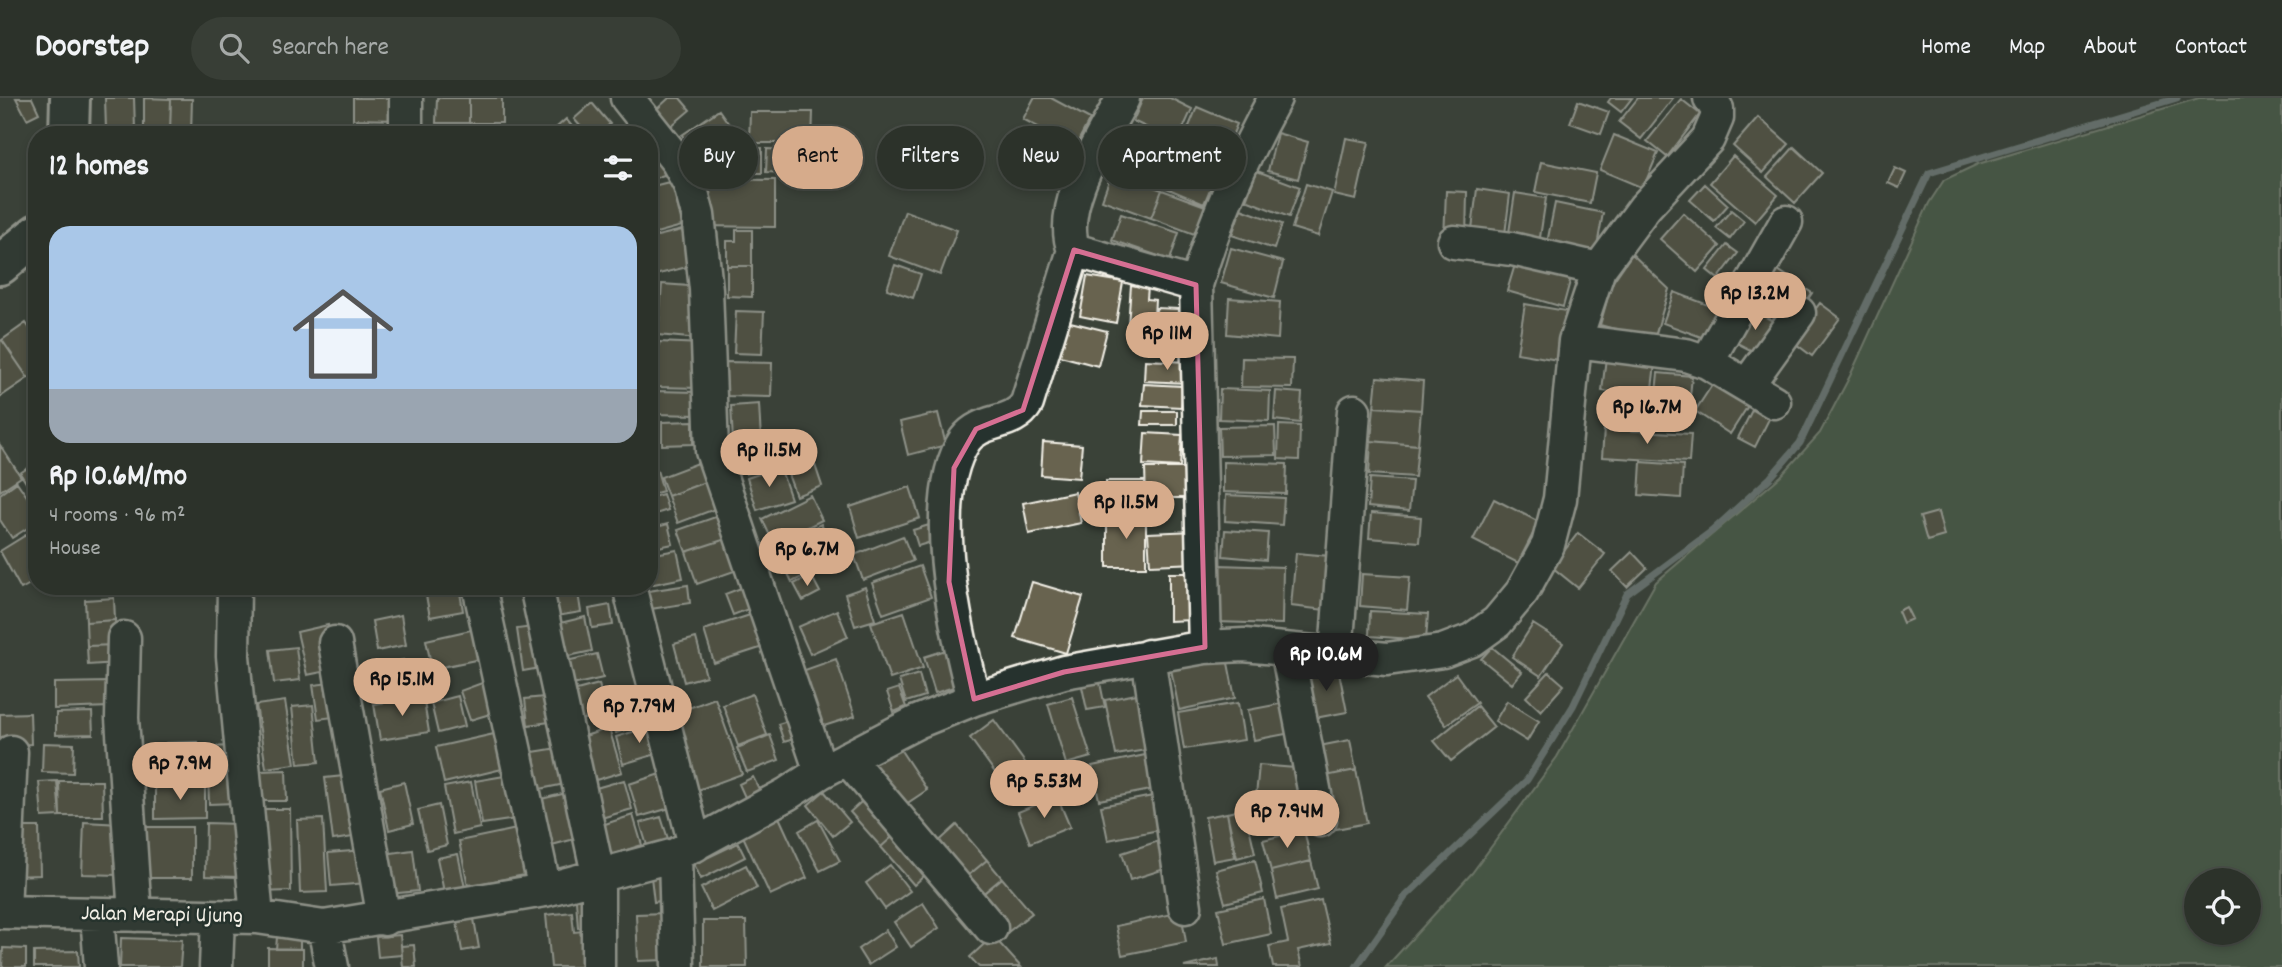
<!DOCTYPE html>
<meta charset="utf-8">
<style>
:root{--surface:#2c322a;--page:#383e36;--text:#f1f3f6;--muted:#a6aaa8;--line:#484d47;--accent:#d6ab8b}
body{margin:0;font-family:Dekko,sans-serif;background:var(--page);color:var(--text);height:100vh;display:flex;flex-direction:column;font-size:26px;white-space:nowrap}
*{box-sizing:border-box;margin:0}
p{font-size:23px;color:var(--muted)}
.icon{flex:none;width:38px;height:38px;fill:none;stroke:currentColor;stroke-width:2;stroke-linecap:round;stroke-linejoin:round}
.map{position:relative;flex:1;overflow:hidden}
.sheet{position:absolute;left:28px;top:28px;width:630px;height:469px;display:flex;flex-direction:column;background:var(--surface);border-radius:28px;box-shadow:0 4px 10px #0003,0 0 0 2px var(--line)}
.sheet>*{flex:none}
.guide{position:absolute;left:679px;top:28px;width:665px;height:63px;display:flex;gap:14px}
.fabs{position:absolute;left:2184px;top:770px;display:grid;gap:14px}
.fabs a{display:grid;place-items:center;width:77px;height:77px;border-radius:50%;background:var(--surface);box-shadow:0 4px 10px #0003,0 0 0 2px var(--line);font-size:35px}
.price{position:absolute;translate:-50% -60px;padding:0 16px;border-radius:24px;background:var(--accent);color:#111;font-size:23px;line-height:46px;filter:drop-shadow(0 2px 4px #0008)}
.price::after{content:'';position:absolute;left:50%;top:42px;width:21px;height:16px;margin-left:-10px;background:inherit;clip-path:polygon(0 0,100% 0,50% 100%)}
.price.current{background:#222;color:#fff}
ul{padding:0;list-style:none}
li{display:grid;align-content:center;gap:14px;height:371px;padding:0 21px}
li span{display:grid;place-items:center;height:217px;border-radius:21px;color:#555}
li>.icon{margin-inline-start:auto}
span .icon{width:126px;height:126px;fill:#fffc;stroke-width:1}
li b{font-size:30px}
h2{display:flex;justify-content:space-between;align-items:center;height:84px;padding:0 21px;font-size:30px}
.pill{padding:0 24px;border-radius:32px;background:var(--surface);box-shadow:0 4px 10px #0003,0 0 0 2px var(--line);font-size:24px;line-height:63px}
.pill.current{background:var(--accent);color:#111}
header{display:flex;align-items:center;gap:42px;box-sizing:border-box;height:98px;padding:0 35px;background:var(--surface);border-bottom:2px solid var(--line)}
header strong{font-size:33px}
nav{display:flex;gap:38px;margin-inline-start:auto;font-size:24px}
.search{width:490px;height:63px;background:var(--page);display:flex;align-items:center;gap:18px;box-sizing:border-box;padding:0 24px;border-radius:38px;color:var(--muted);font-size:26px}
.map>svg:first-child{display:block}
</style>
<header>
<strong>Doorstep</strong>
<div class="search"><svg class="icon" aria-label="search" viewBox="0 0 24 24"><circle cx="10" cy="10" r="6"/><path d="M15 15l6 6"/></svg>Search here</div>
<nav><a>Home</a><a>Map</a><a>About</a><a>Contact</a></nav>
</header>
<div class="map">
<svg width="2282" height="869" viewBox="0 0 2282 869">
<rect width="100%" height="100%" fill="#3a4238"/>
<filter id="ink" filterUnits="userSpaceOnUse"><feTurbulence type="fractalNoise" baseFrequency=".0143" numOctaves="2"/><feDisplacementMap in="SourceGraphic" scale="14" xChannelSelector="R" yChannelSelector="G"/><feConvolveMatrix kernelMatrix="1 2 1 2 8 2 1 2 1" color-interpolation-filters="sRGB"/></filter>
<g filter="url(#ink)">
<path fill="#576e52" stroke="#a6b09d" stroke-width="2" fill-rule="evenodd" d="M2199 0H2282V869H1386L1472 775 1557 659 1656 484 1781 378 1820 335 1850 278 1929 105 1944 82 1978 66ZM2196 782H2249V835H2196Z"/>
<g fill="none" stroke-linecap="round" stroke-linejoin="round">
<path stroke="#95a1a2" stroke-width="7" d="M1356 869 1405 799 1527 682 1573 608 1627 496 1712 433 1770 380 1800 345 1929 75 2177 0"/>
</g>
<path fill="#676450" stroke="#f4f1e8" stroke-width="2" d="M16 0H32L39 15 27 21Z
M105 0H134L135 31 106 32Z
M144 0 171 1 170 35 144 34Z
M353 0H398V22L353 21Z
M437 0H469V25H436Z
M469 0H502V25H469Z
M669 0H680L690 12 671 28 657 11Z
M1034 0H1051L1090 21 1075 49 1023 21Z
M1143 0H1170L1192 11 1177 44 1133 23Z
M1611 0H1632L1621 14 1608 4Z
M1638 0H1673L1641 41 1619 24Z
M171 1H192L191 36 170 35Z
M1681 1 1700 16 1667 59 1647 43Z
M1578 3 1609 14 1601 36 1570 25Z
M592 5 610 26 598 37H588L574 21Z
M1197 9 1237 26 1215 79 1175 62Z
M719 12 733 32 697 57 682 37Z
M750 14H813L812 45H749Z
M1758 19 1789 46 1763 75 1733 48Z
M566 21 579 37H548Z
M1131 32 1176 48 1162 88 1118 72Z
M1277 35 1308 44 1298 81 1268 73Z
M1614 37 1658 55 1643 90 1600 72Z
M1346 40 1369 44 1356 102 1334 97Z
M1794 49 1822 75 1795 105 1767 79Z
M762 50V75H723V51Z
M767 51 788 52V75L766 74Z
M649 52 667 76 649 82Z
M1733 58 1778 97 1755 124 1710 85Z
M1175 62 1215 79 1204 106 1164 89Z
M1541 64 1596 75 1590 105 1535 94Z
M1895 70 1906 75 1899 90 1888 85Z
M1257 73 1300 89 1289 119 1246 102Z
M1112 74 1162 92 1151 120 1102 102Z
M702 81 775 82V129L702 128Z
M677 82 689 126 649 137V89Z
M1306 86 1332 94 1318 138 1292 130Z
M1705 86 1728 107 1714 123 1690 102Z
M1477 91 1510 96 1504 144 1471 139Z
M1162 92 1208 109 1197 137 1151 120Z
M1446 93 1467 94 1466 141H1444Z
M1515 95 1546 100 1539 146 1508 141Z
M1555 105 1603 115 1595 159 1546 150Z
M1241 111 1282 126 1274 151 1232 137Z
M1731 112 1744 123 1730 141 1716 130Z
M905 113 957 132 940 177 889 158Z
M1683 115 1720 148 1697 174 1660 141Z
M1121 116 1179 135 1170 162 1112 142Z
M682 132 691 168 655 177 649 140Z
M736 132H752V168H727V143H736Z
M1727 147 1738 155 1718 181 1707 172Z
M1231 150 1283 164 1274 200 1221 185Z
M1632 156 1669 191 1654 242 1600 227 1612 185Z
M1517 160 1572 176 1563 209 1507 193Z
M895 167 921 176 913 200 887 191Z
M727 168H752V199L727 198Z
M1778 172 1812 195 1800 213 1766 190Z
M1087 178 1123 184 1116 225 1080 218Z
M662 186 703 189 699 241 658 237Z
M1131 187 1148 188 1147 201 1155 202 1153 234 1145 233 1144 242 1127 241Z
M1674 194 1724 213 1712 243 1663 225Z
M1229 200 1280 204 1278 241 1227 236Z
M1820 205 1840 220 1812 258 1792 243Z
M1525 206 1566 213 1558 262 1517 255Z
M1156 210 1178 211 1177 247 1155 246Z
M1750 211 1777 225 1760 257 1733 243Z
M736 213 764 214 762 256 734 255Z
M1058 221 1107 233 1098 268 1049 255Z
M26 225 37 241V274L28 280 2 242Z
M2 242 28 280 0 299V243Z
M659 244 702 246 700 290 657 289Z
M1607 251 1656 257 1651 299 1602 293Z
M1242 260 1293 261 1292 290 1241 289Z
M1145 262 1189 264 1188 285 1144 283Z
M726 264 772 265 771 299 725 298Z
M1658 275 1692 278 1689 309 1655 306Z
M1377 279 1423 283 1421 312 1374 309Z
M1716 281 1751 303 1730 336 1695 313Z
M1144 286 1182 288 1181 309 1142 307Z
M1220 291 1270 293 1269 323 1219 321Z
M656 293 697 294V317L655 316Z
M1276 293 1302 295 1300 325 1274 322Z
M759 306 761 342 733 343 731 308Z
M1754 308 1771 317 1755 349 1738 340Z
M1374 309 1421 312 1418 347 1371 343Z
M1143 313H1177V327H1142Z
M938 315 946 347 908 357 900 324Z
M693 323V346L662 347V324Z
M1279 327 1300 328 1299 362 1278 361Z
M1275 328 1276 357 1220 358 1219 329Z
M1604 331 1691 336 1689 364 1602 359Z
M1145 335 1182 337 1180 369 1143 367Z
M771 342 778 368 746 376 740 351Z
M1371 343 1418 347 1415 379 1369 376Z
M1043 344 1082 347 1079 380 1041 377Z
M0 347 21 379 0 393Z
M37 364V402L20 375Z
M1223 364 1287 366 1286 396 1223 394Z
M1641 364 1683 367 1681 400 1639 397Z
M698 365 705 384 668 398 661 379Z
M815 367 822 388 796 398 788 376Z
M780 369 791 401 757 412 747 380Z
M1145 370H1188V400H1146Z
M657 372 663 393 649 397V374Z
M1370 380 1412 383 1409 413 1368 409Z
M1106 383H1145L1146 417H1107Z
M17 384 37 413V424L12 440 0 422V396Z
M705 384 715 411 678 425 668 398Z
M910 389 920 420 859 440 850 409Z
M1075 394 1081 425 1029 436 1023 405Z
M663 396 668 412 649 418V400Z
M810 397 822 422 774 446 762 421Z
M1226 397 1284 400 1282 427 1225 423Z
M1494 401 1539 424 1518 465 1473 442Z
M1938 414 1944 438 1927 443 1920 419Z
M1371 415 1421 419 1419 444 1369 440Z
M724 416 732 439 686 454 678 432Z
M1107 417H1146V469H1107Z
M942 423 947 439 918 448 913 432Z
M668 426 673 446 649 451V431Z
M821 426 838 461 792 484 775 449Z
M1225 432 1268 435 1266 462 1223 458Z
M1195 433 1197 465 1150 467 1148 435Z
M1578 435 1605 456 1578 490 1552 469Z
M26 437 37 456V482L21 491 0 453Z
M903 438 913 463 863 482 854 457Z
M732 439 743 470 697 486 686 454Z
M677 452 683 480 649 487V457Z
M1632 454 1647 470 1627 489 1612 473Z
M1296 455 1330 458 1325 512 1291 508Z
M1218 467 1283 469 1282 526 1217 524Z
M920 468 931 499 883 516 872 485Z
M1169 475H1191L1192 522 1169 523Z
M1362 476 1410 479 1407 512 1360 508Z
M811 477 820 494 803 503 794 486Z
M1032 484 1083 499 1066 555 1015 540Z
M688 487 690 505 644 512 641 494Z
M749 487 756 508 733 517 725 496Z
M444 488H459L463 513 430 519 425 492Z
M586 488H615L616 493 589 499Z
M865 489 875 522 855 528 845 496Z
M578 495 581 514 550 519 547 500Z
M114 500 115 522 86 524 85 502Z
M610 507 613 527 592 530 589 511Z
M1906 509 1912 521 1903 525 1898 513Z
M837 512 848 539 810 556 798 529Z
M1370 513 1428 516 1426 542 1369 538Z
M904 514 923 570 890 581 871 525Z
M753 516 763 549 714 565 704 532Z
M401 517 406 547 377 553 372 523Z
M585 519 592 553 559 560 552 527Z
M115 522 116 547 87 548 86 524Z
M1533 526 1563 545 1541 578 1512 559Z
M328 527 337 571 307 577 297 534Z
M540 528 546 569 523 573 517 531Z
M484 529 490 559 432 571 426 542Z
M696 540 706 578 684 584 674 546Z
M116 547 117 565 88 567 87 548Z
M296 549 300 582 274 585 270 552Z
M1492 549 1522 574 1512 586 1481 561Z
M952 550 963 586 935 595 924 559Z
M1226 555 1235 600 1179 612 1170 566Z
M597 556 603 580 568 588 562 564Z
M836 561 855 618 821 629 802 573Z
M403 562 411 594 384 601 377 568Z
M1338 569 1347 614 1315 620 1305 576Z
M1549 574 1564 587 1541 613 1526 599Z
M919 576 925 598 906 604 899 582Z
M1456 576 1477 605 1446 627 1425 599Z
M1099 580 1105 609 1087 612 1081 584Z
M490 582 500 613 470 622 460 593Z
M110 584V609L54 611V585Z
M338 584 342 618 318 621 313 587Z
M599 586 606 615 576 623 569 594Z
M639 590 649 624 616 635 605 601Z
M899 590 906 609 894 614 887 594Z
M1142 595 1152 651 1116 657 1105 602Z
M752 596 767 637 738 648 723 607Z
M423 598 429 634 380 642 374 606Z
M458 598 465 628 438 635 431 605Z
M554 598 557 623 528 627 525 601Z
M1072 599 1091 659 1066 666 1048 606Z
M715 600 742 676 698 692 670 617Z
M285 603 295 666 266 670 256 607Z
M1507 603 1539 623 1527 643 1495 623Z
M1238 605 1244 642 1184 651 1178 615Z
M1285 605 1291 635 1254 642 1248 612Z
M313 607 319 664 298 666 292 609Z
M1477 608 1494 629 1451 663 1434 643Z
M92 614 93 636 56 637V615Z
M30 615 31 646 0 647V616Z
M791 622 797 640 784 644 778 626Z
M994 622 1026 666 1002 684 970 640Z
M655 627 663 654 623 666 616 639Z
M609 630 622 674 596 682 582 639Z
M494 636 502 671 444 685 436 649Z
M770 637 779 662 747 674 737 650Z
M1350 642 1356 672 1320 679 1314 649Z
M198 644 199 674 167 675 166 645Z
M43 645 74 646 73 675 42 674Z
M233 648 235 705 209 706 207 649Z
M898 648 927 692 900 710 871 666Z
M564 649 570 685 540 691 533 654Z
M1155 655 1161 690 1099 702 1092 668Z
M1259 667 1307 671 1302 724 1254 719Z
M286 672 287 703H261L260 673Z
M1356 672 1367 725 1331 732 1320 679Z
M516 676 523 720 482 726 475 683Z
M660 676 670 710 639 719 629 686Z
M353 677 360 738 333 742 325 680Z
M753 679 763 699 748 706 739 686Z
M624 682 632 711 598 721 589 692Z
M57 683 60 718 42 719 39 684Z
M59 683H102L103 718H60Z
M404 684 413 726 389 732 380 690Z
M471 684 480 730 453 736 444 689Z
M205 687V720L155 721V688Z
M575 693 586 738 552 747 541 701Z
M824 693 850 724 833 738 808 707Z
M871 695 902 730 881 749 850 714Z
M1057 698 1070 729 1030 745 1018 714Z
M1153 698 1159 732 1108 742 1101 708Z
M439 707 447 747 427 752 418 712Z
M257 711H290L291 793 258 794Z
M1245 711 1255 755 1237 760 1227 715Z
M1227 715 1235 759 1213 763 1205 719Z
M633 717 642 747 611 757 602 727Z
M661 719 670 747 649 754 640 725Z
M779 719 807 780 770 797 742 736Z
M323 721 327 794 300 795 297 722Z
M818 722 840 763 820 773 799 733Z
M84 724 121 726 119 777 82 776Z
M206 725 239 726 238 779 205 778Z
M957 727 987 762 964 781 935 747Z
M13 729H39L40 777 13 778Z
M145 729H192V780H145Z
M526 729 535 775 468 788 459 743Z
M902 730 935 768 914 787 881 749Z
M1304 732 1311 763 1271 773 1263 742Z
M1165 741 1174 768 1130 782 1122 755Z
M738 745 745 759 701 781 694 766Z
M364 752 367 785 331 788 328 755Z
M413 752 418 793 389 796 384 756Z
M458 756 465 790 444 794 437 760Z
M987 762 1002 780 979 799 964 781Z
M1255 762 1263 795 1225 805 1216 772Z
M1311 763 1318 791 1277 801 1271 773Z
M746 767 757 790 712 813 701 790Z
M890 767 910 793 885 811 866 785Z
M669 777 672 801 654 804 651 779Z
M1002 780 1032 815 1008 834 979 799Z
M594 787 596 829 578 830 575 788Z
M1264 801 1271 836 1226 846 1218 811Z
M1321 802 1331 845 1298 852 1302 869H1273L1269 848 1288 844 1281 811Z
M923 805 939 830 911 849 894 824Z
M572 814 574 834 583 833 587 869H551L546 817Z
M1181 814 1186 844 1122 857 1116 828Z
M665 815 667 862 638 863 636 816Z
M474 821 479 850 462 853 457 824Z
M703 823H746L747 869H703Z
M886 832 896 849 868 867 858 851Z
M400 837 402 857 378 859 376 839Z
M993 838 1021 869H979L970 859Z
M277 839H300V851H276Z
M121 840 182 842 180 869H120Z
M414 847 416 869H403L401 848Z
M3 850 26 851V869H2Z
M268 850 303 851V869H268Z
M78 853 79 869H34V854Z
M1218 861 1219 869H1184Z"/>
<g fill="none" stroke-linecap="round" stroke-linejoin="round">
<defs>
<path id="minor" d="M627 0 677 63 690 87 698 117 706 191 712 353 821 674
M1123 0C1102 40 1056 108 1074 152L1196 187
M406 37V0
M1454 144 1512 151 1599 171
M1575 243 1686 257 1707 264 1774 304
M1707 264 1786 124
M1748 286 1799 215
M234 488 233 558 257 819
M479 488 545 792
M536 488 598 776V869
M629 488 695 747
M124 540 122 620 135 817
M335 545 384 821
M1205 549 1196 187C1215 121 1242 60 1275 0
M1287 552 1320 722
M1336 556 1354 313
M1148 558 1185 809
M974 601C957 537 925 402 965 342 982 319 1013 329 1027 305L1074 152
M847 660 991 830
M675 757 678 869
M0 814 257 819 324 829 545 792 675 757 787 696 821 674 917 624 974 601 1064 574 1205 549 1244 547 1387 561 1443 553 1472 542 1497 524 1522 494 1548 447 1560 401 1575 243 1599 171 1645 109 1708 41 1717 20V11L1710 0
M4 814 11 654
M97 817 101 869
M324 829 332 869
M216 869 218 820"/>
<path id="major" d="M69 37 70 0
M0 167 37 136"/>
</defs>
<use href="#minor" stroke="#f4f1e8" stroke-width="37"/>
<use href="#major" stroke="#f4f1e8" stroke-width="44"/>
<use href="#minor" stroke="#26332d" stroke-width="32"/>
<use href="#major" stroke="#26332d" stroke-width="38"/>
</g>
</g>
<path d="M0 0H2282V869H0ZM1074 152 1196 187 1205 549 1064 574 974 601 949 484 954 370 976 331 1023 312Z" fill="#3a4238" fill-opacity=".55" fill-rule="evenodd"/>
<path fill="none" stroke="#d66f93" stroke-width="5" stroke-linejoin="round" d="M1074 152 1196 187 1205 549 1064 574 974 601 949 484 954 370 976 331 1023 312Z"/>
<g text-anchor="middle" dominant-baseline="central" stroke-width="5" stroke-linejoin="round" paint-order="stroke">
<g font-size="23" fill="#f4f1e8" stroke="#26332d">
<text transform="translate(162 818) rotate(1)">Jalan Merapi Ujung</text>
</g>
</g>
</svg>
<div class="fabs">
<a><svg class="icon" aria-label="locate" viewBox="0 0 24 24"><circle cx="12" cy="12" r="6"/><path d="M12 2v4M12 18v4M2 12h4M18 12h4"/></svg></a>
</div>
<b class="price" style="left:1755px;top:234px">Rp 13.2M</b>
<b class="price" style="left:1167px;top:274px">Rp 11M</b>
<b class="price" style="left:1647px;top:348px">Rp 16.7M</b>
<b class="price" style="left:769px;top:391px">Rp 11.5M</b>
<b class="price" style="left:1126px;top:443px">Rp 11.5M</b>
<b class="price" style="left:807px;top:490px">Rp 6.7M</b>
<b class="price current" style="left:1326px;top:595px">Rp 10.6M</b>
<b class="price" style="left:402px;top:620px">Rp 15.1M</b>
<b class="price" style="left:639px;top:647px">Rp 7.79M</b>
<b class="price" style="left:180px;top:704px">Rp 7.9M</b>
<b class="price" style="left:1044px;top:722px">Rp 5.53M</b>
<b class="price" style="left:1287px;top:752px">Rp 7.94M</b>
<div class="guide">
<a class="pill">Buy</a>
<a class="pill current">Rent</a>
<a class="pill">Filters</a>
<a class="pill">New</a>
<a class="pill">Apartment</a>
</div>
<section class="sheet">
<h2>12 homes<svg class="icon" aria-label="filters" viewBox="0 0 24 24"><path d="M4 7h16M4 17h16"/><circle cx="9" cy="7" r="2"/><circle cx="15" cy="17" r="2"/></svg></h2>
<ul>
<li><span style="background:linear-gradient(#a9c7e8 75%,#9aa5b1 0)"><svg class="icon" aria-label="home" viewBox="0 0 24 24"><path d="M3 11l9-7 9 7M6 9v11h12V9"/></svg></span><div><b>Rp 10.6M/mo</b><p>4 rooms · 96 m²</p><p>House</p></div></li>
</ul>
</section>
</div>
